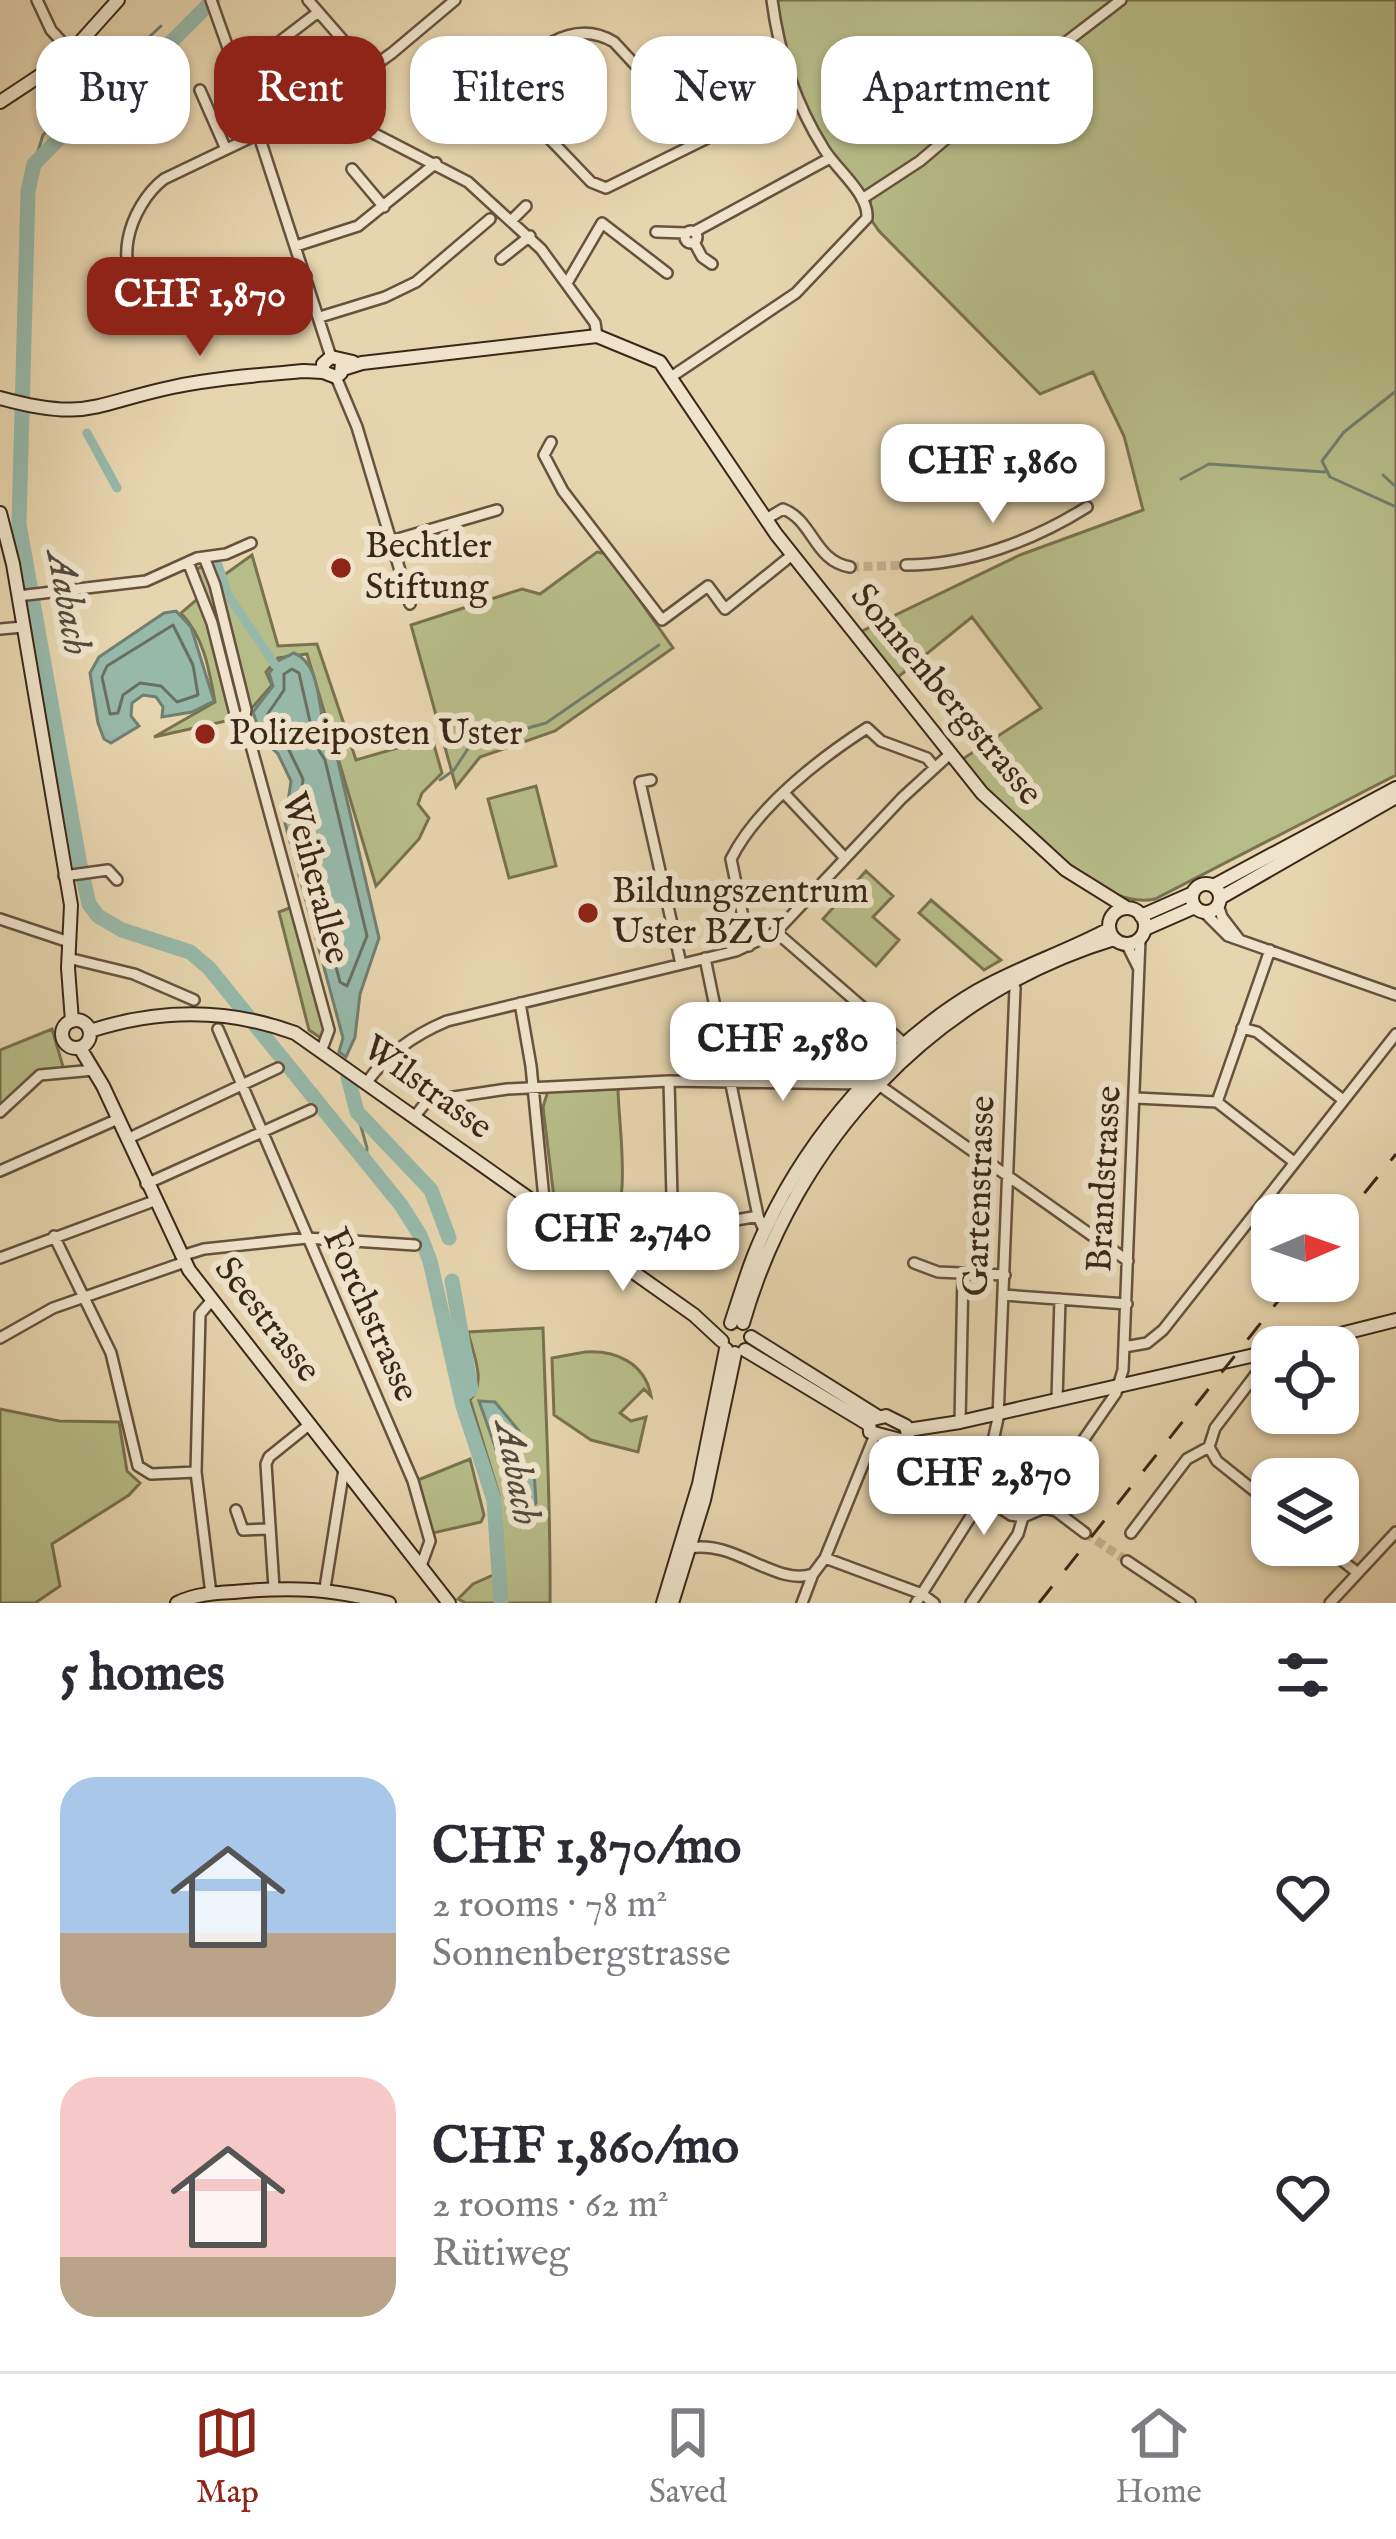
<!DOCTYPE html>
<meta charset="utf-8">
<style>
:root{--surface:#fff;--page:#f2f2f3;--text:#2b2b33;--muted:#7c7c81;--line:#e1e1e2;--accent:#8f2418}
body{margin:0;font-family:"IM FELL English",serif;background:var(--page);color:var(--text);height:100vh;display:flex;flex-direction:column;font-size:45px;white-space:nowrap}
*{box-sizing:border-box;margin:0}
p{font-size:39px;color:var(--muted)}
.icon{flex:none;width:66px;height:66px;fill:none;stroke:currentColor;stroke-width:2;stroke-linecap:round;stroke-linejoin:round}
.map{position:relative;height:1603px;overflow:hidden}
.panel{display:flex;flex-direction:column;background:var(--surface);flex:1}
.panel>*{flex:none}
.banner{position:absolute;left:36px;top:36px;width:1326px;height:108px;display:flex;gap:24px}
.needle{width:78px;rotate:88deg}
.buttons{position:absolute;left:1251px;top:1194px;display:grid;gap:24px}
.buttons a{display:grid;place-items:center;width:108px;height:108px;border-radius:24px;background:var(--surface);box-shadow:0 3px 9px #0004;font-size:60px}
.price{position:absolute;translate:-50% -102px;padding:0 27px;border-radius:24px;background:#fff;color:#222;font-size:39px;line-height:78px;filter:drop-shadow(0 3px 6px #0008)}
.price::after{content:'';position:absolute;left:50%;top:72px;width:36px;height:27px;margin-left:-18px;background:inherit;clip-path:polygon(0 0,100% 0,50% 100%)}
.price.current{background:var(--accent);color:#fff}
ul{padding:0;list-style:none}
li{display:flex;align-items:center;gap:36px;height:300px;padding:0 60px}
li span{display:grid;place-items:center;flex:none;width:336px;height:240px;border-radius:36px;color:#555}
li>.icon{margin-inline-start:auto}
span .icon{width:144px;height:144px;fill:#fffc;stroke-width:1}
li b{font-size:51px}
h2{display:flex;justify-content:space-between;align-items:center;height:144px;padding:0 60px;font-size:51px}
.pill{padding:0 42px;border-radius:36px;background:var(--surface);box-shadow:0 3px 9px #0004;font-size:42px;line-height:108px}
.pill.current{background:var(--accent);color:#fff}
.dock{display:flex;justify-content:space-around;align-items:center;height:168px;border-top:3px solid var(--line);background:var(--surface);font-size:33px;color:var(--muted)}
.dock a{display:grid;justify-items:center;gap:6px}
.dock .current{color:var(--accent)}
.map>svg:first-child{display:block}
</style>
<div class="map">
<svg width="1396" height="1603" viewBox="0 0 1396 1603">
<rect width="100%" height="100%" fill="#e7d5af"/>
<filter id="stains"><feTurbulence type="fractalNoise" baseFrequency=".00167" numOctaves="4"/><feColorMatrix values="0 0 0 0 .2 0 0 0 0 .09 0 0 0 0 .02 0 0 0 .5 -.17"/></filter>
<radialGradient id="worn" r=".72"><stop offset=".6" stop-color="#630" stop-opacity="0"/><stop offset="1" stop-color="#630" stop-opacity=".3"/></radialGradient>
<path fill="#b7bd89" stroke="#797250" stroke-width="3" d="M771 0H1396V775L1155 899C1094 913 998 804 961 760L1041 708 972 617 892 682 854 635 1020 555 1143 510 1124 436 1093 372 1040 394 879 231 872 221 870 199 819 141 795 95Z
M597 552 607 554 673 648 555 731 480 757 456 787 411 625 522 589 540 594Z
M252 555 278 646 317 644 356 760 432 738 442 773 422 793 418 804 429 818 419 839 376 886 307 654 278 658 266 672 272 685 244 717 154 737 215 702C209 669 204 637 181 613L201 596 190 571 213 563 220 578Z
M536 786 556 866 509 878 488 799Z
M866 871 893 896 873 917 899 940 876 966 823 919Z
M931 900 1001 960 984 970 919 913Z
M292 907 324 1026V1040L309 1030 279 912Z
M52 1029 64 1070 39 1073 0 1107V1050Z
M618 1089C619 1135 633 1202 606 1242L575 1220 554 1198 543 1107 548 1091Z
M543 1328C546 1420 551 1511 550 1603H466L458 1599 473 1584 502 1571 499 1495 470 1400C487 1382 473 1354 468 1332Z
M585 1352C616 1350 645 1363 651 1396L644 1389 620 1413 631 1421 646 1417 638 1452 591 1440 554 1415 552 1358Z
M0 1409 59 1421 119 1422 127 1471 140 1483 129 1495 52 1544 60 1586 35 1603H0Z
M470 1459 484 1515 481 1522 433 1533 418 1480Z"/>
<path fill="#97b9aa" stroke="#727f70" stroke-width="3" d="M176 611 191 627 214 701 192 712 162 717 163 707 156 697 143 695 132 703 131 716 139 726 111 743 104 739 98 723 90 673 99 657 164 613Z
M294 653C328 667 313 727 336 753L379 938 360 994 355 1037 346 1057 339 1052 343 1038 285 823 291 781 278 754 261 738 253 712 273 686 269 673 278 661Z
M479 1401 495 1402 519 1431 522 1445 515 1448C514 1465 525 1461 534 1471L536 1503 524 1512 512 1506 510 1468 498 1455Z"/>
<g fill="none" stroke-linecap="round" stroke-linejoin="round">
<path stroke="#697061" stroke-width="3" d="M173 625 193 665 198 695 177 702 161 686 140 683 123 695 118 713 110 714 102 677 107 666Z
M292 669 299 673 315 744 325 760 367 936 347 986 340 982 298 825 303 779 288 748 272 731 267 715 284 690V674Z"/>
<path stroke="#727f70" stroke-width="3" d="M34 164 43 135 161 26
M1396 391 1344 432 1322 461 1330 477 1396 507
M1383 475 1396 487
M1181 479 1209 464 1325 472
M440 780 454 770 471 744 546 723 659 645
M357 1112 367 1148 366 1164"/>
<path stroke="#97b9aa" stroke-width="9" d="M87 433 117 488
M218 565 228 595 275 665"/>
<path stroke="#97b9aa" stroke-width="15" d="M213 0 170 43 105 92 34 164 28 191 19 524 80 865 89 904 98 916 122 930 190 952 209 968 401 1205 420 1235 430 1261 463 1406 494 1500 501 1603
M348 1077 357 1112 431 1190 449 1238
M452 1281 471 1389 461 1396"/>
<path stroke="#c5b291" stroke-width="9" stroke-dasharray="9 4.5" stroke-linecap="butt" d="M850 567 906 565
M1085 1533 1127 1561"/>
<defs>
<path id="street" d="M37 0 51 30 72 53
M211 0 238 76 309 100 468 182 541 249 595 323 597 336
M308 0 369 70
M266 52 317 13
M645 76 697 53
M200 90 225 147
M668 101 712 80
M258 133 331 357
M704 139 614 42C571 16 528 54 501 88L591 182 606 188 795 95
M352 169 384 207
M862 199 920 161 1001 92 1121 0
M512 220 526 206
M685 237a6 6 0 1 1 12 0a6 6 0 1 1-12 0Z
M656 232 686 233
M694 232 830 158
M694 242 702 257 712 264
M296 246 358 226 436 163
M501 259 530 236
M306 276 155 299C105 275 130 205 164 179L319 105 392 53 455 0
M567 283 602 223 667 273
M320 317 385 297 416 282 490 219
M336 377 357 427 410 604
M671 377 796 293 867 218C869 194 836 169 824 149 795 103 779 54 772 0
M551 442 544 455 563 491 662 620 708 586 725 609 792 555
M766 519 783 509C813 520 814 561 850 567
M391 541 497 510
M204 557 215 585 246 710 244 720 329 1030 322 1049
M188 562 212 623 235 714 244 720
M906 565C968 565 1033 541 1087 507
M18 596 146 581 197 558 226 554 251 543
M0 629 23 627
M651 780 640 782 681 964
M785 794 845 858
M64 876 108 870 117 880
M1218 905 1222 917 1239 939
M1204 912 1228 936 1396 995
M0 919 69 942
M776 932 906 1045
M1127 945 1138 967
M749 946 731 859C757 807 819 759 867 728L881 741 927 758 935 768
M68 958 134 974 194 1000
M705 958 758 1216 764 1230
M520 1003 531 1066 545 1209
M1242 1028 1257 1032 1343 1100
M218 1029 413 1481 430 1541 421 1566
M669 1081 672 1198 731 1221 758 1216
M367 1082C387 1054 416 1034 447 1021L736 951 776 932 902 798 950 754
M879 1085 1128 1261
M1136 1098 1217 1102 1294 1162
M1217 1102 1270 950
M0 1112 40 1075 94 1070
M415 1116 427 1101 507 1089 669 1081 867 1084
M127 1139 278 1068
M0 1171 118 1119
M146 1184 311 1110
M54 1236 111 1353 138 1466 151 1474 196 1472
M181 1256 204 1249 307 1238 415 1245
M0 1258 154 1201
M914 1263 938 1272 1005 1275
M1003 1295 1127 1304
M0 1338 53 1308 185 1262
M1124 1347 1147 1343 1163 1330 1396 1034
M1272 1353 1215 1428 1209 1447 1217 1461 1272 1505
M1057 1399 1060 1299
M960 1422 963 1274
M904 1441 927 1461 1011 1515 1023 1517
M1044 1508 1056 1511 1085 1533
M236 1510 243 1530 270 1529
M1131 1533 1187 1459 1209 1447
M1322 1545 1358 1573
M690 1548C734 1539 776 1587 813 1574
M825 1558 922 1594 934 1603
M1127 1561 1190 1603
M274 1588 266 1464 269 1457 310 1424
M325 1588 344 1469
M211 1594 196 1472 200 1314 212 1300
M802 1603 813 1574 825 1558 875 1435
M916 1603 980 1502 998 1418 1015 988 1012 982
M971 1603 1018 1534 1023 1517 1044 1508 1048 1491 1116 1393 1123 1370 1140 939
M1330 1603 1396 1532"/>
<path id="secondary" d="M0 102 65 59 118 0
M342 363 341 373 336 377 323 372V364L331 357 353 362
M343 369 362 363 597 336 660 362 776 534 982 793 1066 870 1127 908
M0 398C87 422 93 404 173 387 216 378 261 375 304 371L323 372
M0 513 13 564 71 905 68 968 72 1021
M1192 898a14 14 0 1 1 28 0a14 14 0 1 1-28 0Z
M1213 886 1396 788
M1220 898 1396 797
M1109 926a18 18 0 1 1 36 0a18 18 0 1 1-36 0Z
M1141 916 1193 893
M1145 929 1195 907
M62 1034a14 14 0 1 1 28 0a14 14 0 1 1-28 0Z
M90 1031C158 1009 227 1008 295 1033L694 1315 722 1341
M80 1048 103 1086 189 1270 449 1603
M731 1323C742 1290 751 1258 766 1228 809 1136 888 1043 977 991 1019 967 1066 952 1109 929
M743 1323C795 1142 931 994 1114 939
M751 1337 877 1416
M1289 1347 1396 1320
M745 1350 868 1424
M886 1416 906 1426 908 1434 904 1441 870 1432 869 1420Z
M908 1430 960 1422 1272 1351
M177 1603C195 1594 215 1593 234 1592 296 1586 330 1589 389 1603
M663 1603 699 1484 726 1349
M672 1603 704 1500 735 1353"/>
</defs>
<use href="#street" stroke="#66523e" stroke-width="14"/>
<use href="#secondary" stroke="#3b2718" stroke-width="16"/>
<use href="#street" stroke="#efe4cb" stroke-width="9"/>
<use href="#secondary" stroke="#efe4cb" stroke-width="12"/>
<path stroke="#3b2718" stroke-width="3" stroke-dasharray="21 21" stroke-linecap="butt" d="M1338 1226 1396 1154
M1039 1603 1294 1281"/>
</g>
<g fill="#8f2418" stroke="#efe4cb" stroke-width="4.5">
<circle cx="341" cy="568" r="12"/>
<circle cx="205" cy="734" r="12"/>
<circle cx="588" cy="913" r="12"/>
</g>
<g text-anchor="middle" dominant-baseline="central" stroke-width="12" stroke-linejoin="round" paint-order="stroke">
<g font-size="36" fill="#3b2718" stroke="#efe4cb" text-anchor="start">
<text x="365" y="547">Bechtler<tspan x="365" dy="41">Stiftung</tspan></text>
<text x="229" y="734">Polizeiposten Uster</text>
<text x="612" y="892">Bildungszentrum<tspan x="612" dy="41">Uster BZU</tspan></text>
</g>
<g font-size="36" fill="#3b2718" stroke="#efe4cb">
<text transform="translate(946 695) rotate(50)">Sonnenbergstrasse</text>
<text transform="translate(315 878) rotate(75)">Weiherallee</text>
<text transform="translate(427 1088) rotate(36)">Wilstrasse</text>
<text transform="translate(1105 1179) rotate(-87)">Brandstrasse</text>
<text transform="translate(980 1196) rotate(-88)">Gartenstrasse</text>
<text transform="translate(370 1315) rotate(66)">Forchstrasse</text>
<text transform="translate(267 1320) rotate(52)">Seestrasse</text>
</g>
<g font-size="39" font-style="italic" fill="#524c3c" stroke="#efe4cb">
<text transform="translate(67 603) rotate(80)">Aabach</text>
<text transform="translate(516 1473) rotate(79)">Aabach</text>
</g>
</g>
<rect width="100%" height="100%" filter="url(#stains)"/>
<rect width="100%" height="100%" fill="url(#worn)"/>
</svg>
<div class="buttons">
<a><svg class="needle" viewBox="-14 -14 28 28"><path d="M0-13l5 13h-10z" fill="#e53935"/><path d="M0 13l5-13h-10z" fill="#7c7c81"/></svg></a>
<a><svg class="icon" aria-label="locate" viewBox="0 0 24 24"><circle cx="12" cy="12" r="6"/><path d="M12 2v4M12 18v4M2 12h4M18 12h4"/></svg></a>
<a><svg class="icon" aria-label="layers" viewBox="0 0 24 24"><path d="M12 4l9 5-9 5-9-5zM3 14l9 5 9-5"/></svg></a>
</div>
<b class="price current" style="left:200px;top:359px">CHF 1,870</b>
<b class="price" style="left:993px;top:526px">CHF 1,860</b>
<b class="price" style="left:783px;top:1104px">CHF 2,580</b>
<b class="price" style="left:623px;top:1294px">CHF 2,740</b>
<b class="price" style="left:984px;top:1538px">CHF 2,870</b>
<div class="banner">
<a class="pill">Buy</a>
<a class="pill current">Rent</a>
<a class="pill">Filters</a>
<a class="pill">New</a>
<a class="pill">Apartment</a>
</div>
</div>
<section class="panel">
<h2>5 homes<svg class="icon" aria-label="filters" viewBox="0 0 24 24"><path d="M4 7h16M4 17h16"/><circle cx="9" cy="7" r="2"/><circle cx="15" cy="17" r="2"/></svg></h2>
<ul>
<li><span style="background:linear-gradient(#a9c7e8 65%,#b9a48a 0)"><svg class="icon" aria-label="home" viewBox="0 0 24 24"><path d="M3 11l9-7 9 7M6 9v11h12V9"/></svg></span><div><b>CHF 1,870/mo</b><p>2 rooms · 78 m²</p><p>Sonnenbergstrasse</p></div><svg class="icon" aria-label="heart" viewBox="0 0 24 24"><path d="M12 20l-8-8c-3-5 5-10 8-4 3-6 11-1 8 4z"/></svg></li>
<li><span style="background:linear-gradient(#f6c9c9 75%,#b9a48a 0)"><svg class="icon" aria-label="home" viewBox="0 0 24 24"><path d="M3 11l9-7 9 7M6 9v11h12V9"/></svg></span><div><b>CHF 1,860/mo</b><p>2 rooms · 62 m²</p><p>Rütiweg</p></div><svg class="icon" aria-label="heart" viewBox="0 0 24 24"><path d="M12 20l-8-8c-3-5 5-10 8-4 3-6 11-1 8 4z"/></svg></li>
</ul>
</section>
<nav class="dock">
<a class="current"><svg class="icon" aria-label="map" viewBox="0 0 24 24"><path d="M3 6l6-2 6 2 6-2v14l-6 2-6-2-6 2zM9 4v14M15 6v14"/></svg>Map</a>
<a><svg class="icon" aria-label="saved" viewBox="0 0 24 24"><path d="M7 4h10v16l-5-4-5 4z"/></svg>Saved</a>
<a><svg class="icon" aria-label="home" viewBox="0 0 24 24"><path d="M3 11l9-7 9 7M6 9v11h12V9"/></svg>Home</a>
</nav>
